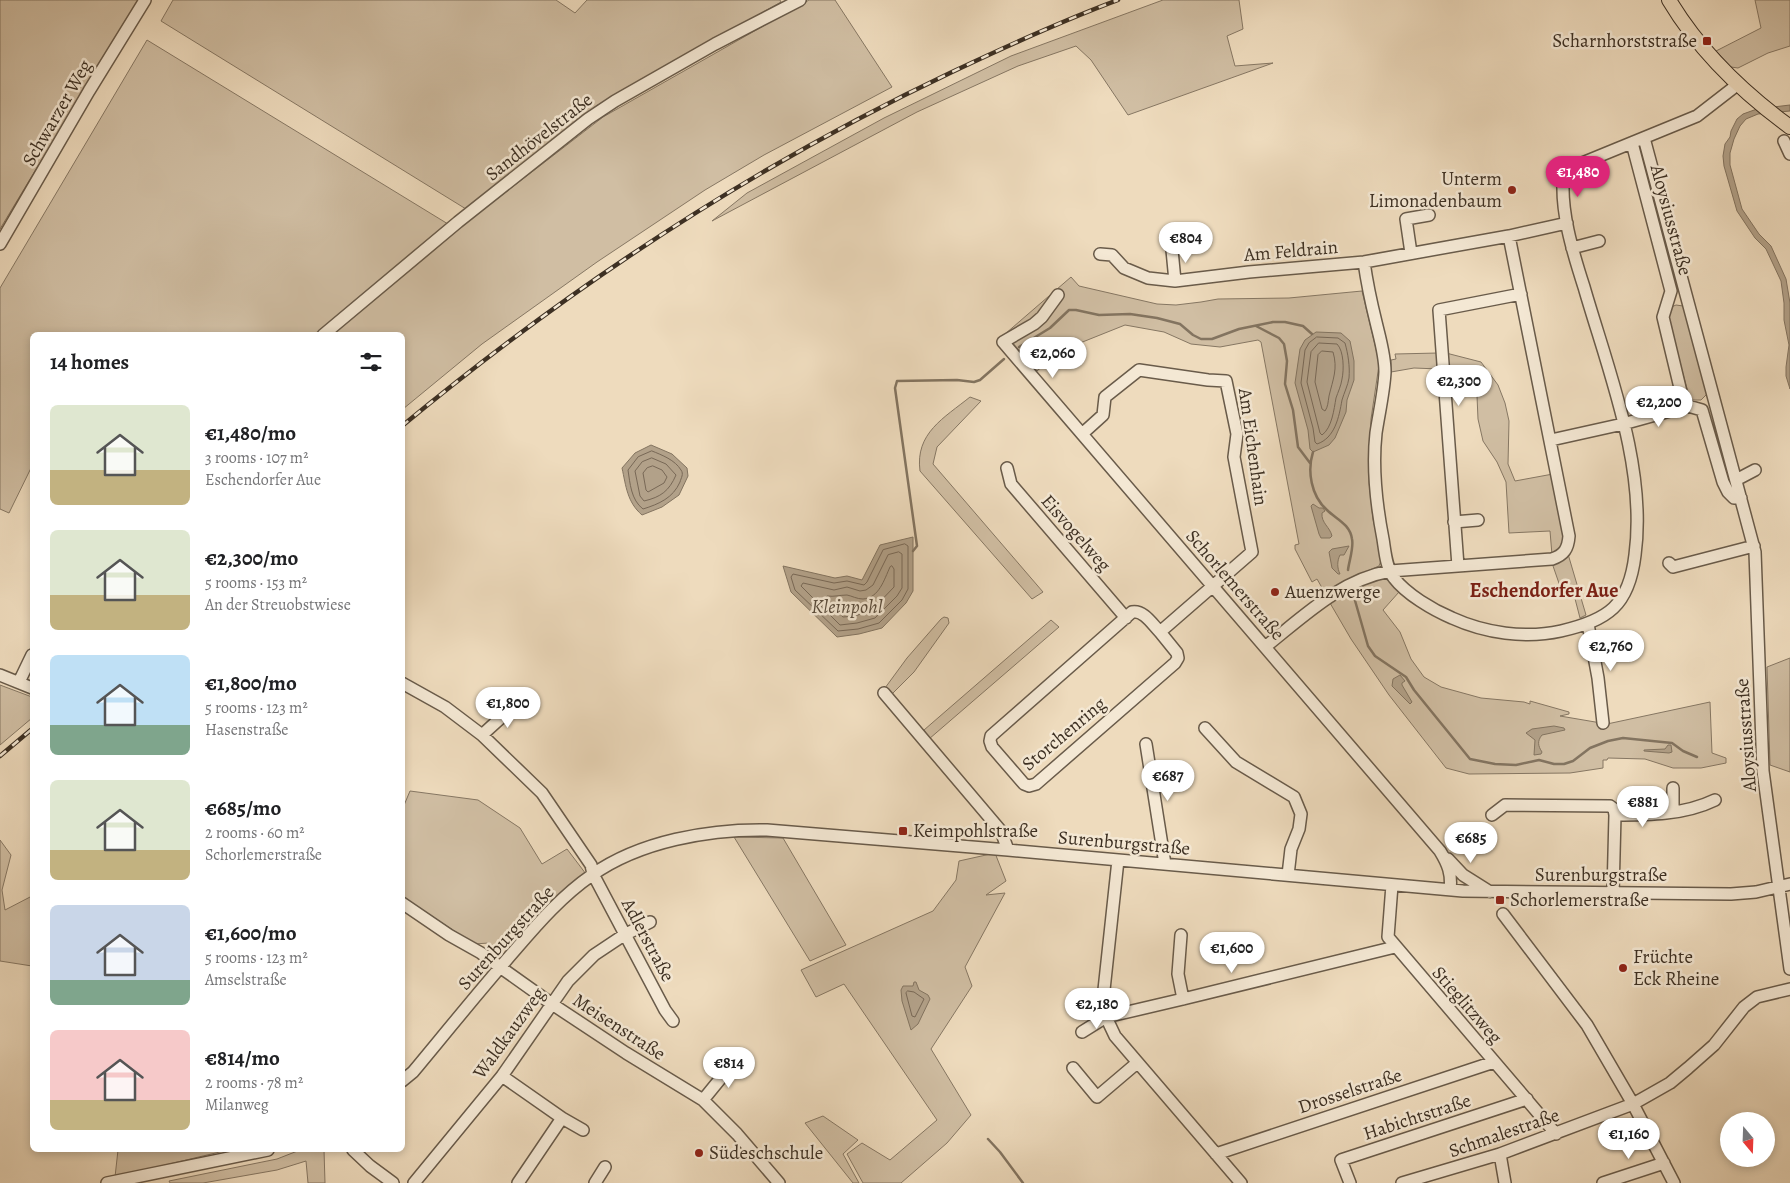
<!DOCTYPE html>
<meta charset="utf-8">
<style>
:root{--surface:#fff;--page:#f6f6f6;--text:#202124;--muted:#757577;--accent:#db2777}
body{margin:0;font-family:Alegreya,serif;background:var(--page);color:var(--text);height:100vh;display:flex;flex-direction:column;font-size:19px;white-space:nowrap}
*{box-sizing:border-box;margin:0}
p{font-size:16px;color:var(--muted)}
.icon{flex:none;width:28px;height:28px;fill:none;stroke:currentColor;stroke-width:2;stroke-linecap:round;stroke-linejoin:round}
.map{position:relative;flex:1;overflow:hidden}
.side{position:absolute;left:30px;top:332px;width:375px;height:820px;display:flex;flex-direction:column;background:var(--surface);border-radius:8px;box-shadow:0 2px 8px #0003}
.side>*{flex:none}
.needle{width:32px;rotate:161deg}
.controls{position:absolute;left:1720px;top:1112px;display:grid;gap:10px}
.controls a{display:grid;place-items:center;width:55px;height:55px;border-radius:50%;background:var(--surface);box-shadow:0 2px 8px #0003;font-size:25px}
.price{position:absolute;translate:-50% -42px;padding:0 11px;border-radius:18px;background:#fff;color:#222;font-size:16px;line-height:32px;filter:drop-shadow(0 1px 2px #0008)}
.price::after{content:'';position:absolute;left:50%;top:30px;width:15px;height:11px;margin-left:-8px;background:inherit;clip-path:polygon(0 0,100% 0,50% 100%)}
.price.active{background:var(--accent);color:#fff}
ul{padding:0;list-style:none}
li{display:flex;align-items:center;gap:15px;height:125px;padding:0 20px}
li span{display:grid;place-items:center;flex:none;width:140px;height:100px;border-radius:8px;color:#555}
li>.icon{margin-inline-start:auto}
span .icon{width:60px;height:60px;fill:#fffc;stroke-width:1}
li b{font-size:21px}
h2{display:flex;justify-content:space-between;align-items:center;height:60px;padding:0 20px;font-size:21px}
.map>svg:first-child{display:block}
</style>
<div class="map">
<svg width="1790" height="1183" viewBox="0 0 1790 1183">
<rect width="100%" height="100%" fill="#eedbbd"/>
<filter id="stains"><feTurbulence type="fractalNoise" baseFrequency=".004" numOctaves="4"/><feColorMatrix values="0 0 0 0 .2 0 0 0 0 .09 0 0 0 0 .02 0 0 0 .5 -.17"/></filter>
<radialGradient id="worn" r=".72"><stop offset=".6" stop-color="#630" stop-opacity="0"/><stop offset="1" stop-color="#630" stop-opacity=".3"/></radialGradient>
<path fill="#d0bea3" stroke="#867763" d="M0 0H138L0 229Z
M173 0H556L575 13 587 0H780L781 2 596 106 466 209 161 21Z
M809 0H835L892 87 764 155 705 190 597 262 482 344 403 409 402 335H331L462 226 603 117Z
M1163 0H1239L1243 29 1227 36 1235 66 1273 63 1128 115 1091 60 1076 46 1018 66 917 112 712 221 747 193 884 118 1011 56Z
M1755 0H1790V46L1768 53 1738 68 1731 67 1716 51 1761 28Z
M147 40 448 224 319 335H32V466L9 513 0 509V288Z
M1071 277 1079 286 1157 304 1176 305 1201 302 1218 299 1289 298 1362 291 1377 353 1379 365 1371 419 1369 482 1373 519 1382 558 1379 566 1346 580 1325 593 1317 579 1312 582 1295 549V545L1299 544 1261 342 1258 340 1220 347 1191 344 1164 332 1125 325 1060 351 1037 371 1005 334Z
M1676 305 1683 306 1686 310 1707 394 1701 400H1692L1689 396 1668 320 1669 308Z
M1438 353 1439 369 1414 368 1391 372V360L1396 359 1395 354Z
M1446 353 1481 362 1498 385 1505 403 1509 421 1508 464 1515 481 1553 474 1565 544 1552 555 1550 531 1509 533 1506 482 1497 462 1483 441 1478 419 1477 396 1467 377 1447 374Z
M970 397 981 401 937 447 933 464 1043 592 1032 599 920 471C915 433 944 418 970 397Z
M1568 554 1586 615 1580 618 1573 591 1562 592 1552 563Z
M1380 578 1388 580 1399 592 1383 610 1400 632 1411 659 1424 677 1441 687 1481 698 1524 702 1530 704V701L1569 712V714L1560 716 1607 724 1710 702 1712 753 1726 758V763L1701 768H1673L1645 759 1608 758 1607 760H1603V768L1570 773 1469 774 1446 768 1389 695 1351 639 1330 603 1357 588Z
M944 617 948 618 949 623 914 672 892 694 885 688 907 658 941 619Z
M1051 620 1059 627 929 739 924 730Z
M1790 658V772L1770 765 1767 667Z
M0 685 32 697V718L0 745Z
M410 791 478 800 520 828 542 864 567 849 586 874 534 914 501 951 489 943 474 944 403 897 402 810Z
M734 837 783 838 846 945 810 961Z
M0 840 11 855 2 890 5 910 32 896V966L0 961Z
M995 853 1006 881 986 895 1005 893 965 967 972 986 931 1049 971 1115 947 1143 901 1183H863L847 1154 862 1143 890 1160 937 1120 844 984 816 997 801 970 933 911 956 880 959 861Z
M823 1116 858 1140 843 1154 859 1183H853L805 1123Z
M118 1150H228L115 1177Z
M300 1150H324L325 1183H308L306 1161 277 1170 203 1183H170L169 1181 277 1159Z"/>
<path fill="#b2a189" stroke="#837460" d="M1790 105V111L1758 114 1746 119 1740 126 1734 139 1730 153V165L1742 209 1759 234 1771 246 1786 279 1790 303V389L1786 376V367L1789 345 1784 320V303L1781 281 1766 249 1755 238 1737 211 1724 166 1723 156 1725 144 1730 137 1731 131 1737 119 1743 114 1757 109Z
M1316 332 1341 333 1350 341 1354 361V380L1347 400 1346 412 1335 438 1329 445 1313 452 1310 449 1308 430 1295 383 1300 349 1305 340Z
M651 445 672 454 687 468 688 476 679 495 662 507 642 515C627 502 626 486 622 468L635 453Z
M1313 504 1319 508H1323L1325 511 1322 513C1321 523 1330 527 1332 536L1330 538H1321L1319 534 1311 506Z
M913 537V591L906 603 882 628 859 634 837 637 791 592 783 566 835 578 847 576 862 580 880 545Z
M1349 546 1344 555H1340C1337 561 1337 568 1340 574H1338L1332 568 1329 552 1332 549Z
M1400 675 1405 681 1402 683V685L1412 702 1410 704 1392 686 1393 679Z
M1554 726 1564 728 1565 730 1542 735C1537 741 1538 746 1542 752L1541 754 1534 755 1535 740 1526 733 1532 729Z
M1668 745H1671L1672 752 1669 753 1644 751V750L1665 749Z
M914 982H916L919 990 928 995 930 999 918 1024 911 1030 902 1001 901 990 903 986H913Z"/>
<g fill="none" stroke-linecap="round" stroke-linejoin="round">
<path stroke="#786856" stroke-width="1" d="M1317 337 1338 338 1345 343C1348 354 1350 366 1349 378 1348 385 1344 393 1342 400 1339 417 1335 438 1317 444L1315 442 1313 428 1301 383 1305 350 1309 343Z
M1319 343 1337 344C1344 351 1344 370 1342 379 1341 386 1338 392 1336 398 1334 409 1332 428 1322 435L1320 433 1307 382 1311 352Z
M1322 351 1333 352C1338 369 1333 379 1329 396 1328 402 1328 407 1325 411L1322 409 1315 382 1318 355Z
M652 451C662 455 675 460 681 470 684 474 681 478 680 482 673 498 659 504 643 509 631 500 630 483 628 470L638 457Z
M652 458 666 464 676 475C669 491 661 497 644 501L640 496 635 471 642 462Z
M653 466 662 470 667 477 664 483 648 492 646 490 643 473 647 468Z
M905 544 908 546V589L902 600 879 623 858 629 838 631 795 590 791 577 793 574 834 583 847 581 864 585 867 582 883 550Z
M899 552 902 554V588L897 596 875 618 857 623 840 625 801 586 803 583 834 590 847 587 860 591 866 590 873 585 888 555Z
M892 566 894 569V587L872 610 855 616 843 617 825 600 827 596C834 597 840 595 847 595 852 596 857 599 863 599 879 598 884 580 890 567Z
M908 991 914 992 924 999 915 1017 912 1016 906 993Z"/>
<path stroke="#837460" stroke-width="2.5" d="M1256 326 1279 338 1284 344 1287 361 1285 384 1293 410 1298 447 1310 463
M1019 347 1050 328 1069 310H1076L1099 315 1130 314 1157 318 1180 324 1193 335 1201 339H1212L1239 329 1273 322H1285L1303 326 1312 334
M1313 452C1307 471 1311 496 1327 510 1336 519 1350 524 1352 539 1354 548 1349 561 1348 570
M913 551 917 546 895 388 897 381 957 380 974 382 980 380 1004 359
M1354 597 1368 646 1375 656 1406 677 1414 690 1470 759 1495 764 1516 765 1539 760 1554 764H1564L1573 761 1590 748 1608 741 1623 738 1672 743 1683 751 1697 757
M988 1139 1000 1152 1023 1183"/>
<defs>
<path id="minor" d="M1644 138 1755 552 1763 771 1790 969
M1784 141 1790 154
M1632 143 1671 291 1663 317 1681 392 1688 406 1702 410 1723 482 1728 492 1734 498H1741
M0 244 89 91 145 0
M1572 248 1599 241
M1172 250 1175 281
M1411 253 1406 219 1429 215
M1100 254 1112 255 1124 268 1148 278 1175 281 1249 272 1364 262 1509 236 1567 223
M1364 262C1367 283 1371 302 1376 322 1380 339 1385 355 1385 372 1384 392 1379 413 1376 433 1372 469 1376 503 1383 539 1385 551 1386 568 1394 578 1406 594 1433 610 1452 618 1485 633 1525 639 1561 631 1608 620 1629 606 1635 555 1647 467 1608 370 1584 287 1573 253 1559 208 1564 172L1570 168 1697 116 1737 85
M1058 295 1042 317 1034 324 1003 342 1440 851C1448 864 1452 874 1450 890
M323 335 458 222 588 119 615 101 715 44 800 0
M1082 434 1103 415 1105 397 1139 370 1208 380 1226 381 1237 434 1234 457 1252 552 1160 632 1177 653 1178 658 1175 663 1036 784 1029 786 1024 784 992 747 990 741 991 736 1132 612C1144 610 1152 624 1160 632
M1551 440 1623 424 1688 406
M1007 468 1011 484 1126 618
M1736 480 1755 470
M1454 522 1478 520
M1669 563 1673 567 1754 546
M1458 566 1439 310 1521 294
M1588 624 1598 678 1603 723
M1265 647C1303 617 1340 580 1390 571L1552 559C1564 555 1568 549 1569 536L1509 236
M0 675 32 688
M19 682 32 655
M402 683 445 707 482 735 542 793 591 865 593 874 665 1010 673 1021
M884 693 1001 831 1008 850
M1205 728 1236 762 1294 797 1301 814 1299 829 1291 849 1288 875
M482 735 516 704
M1146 744 1165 864
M1673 788V812
M1492 815 1505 805 1610 806 1614 809 1615 815
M1448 859 1463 875 1490 892
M1118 860 1103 999 1106 1017 1115 1036 1241 1183
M1392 885 1388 937 1556 1134
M1613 893 1615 815C1649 815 1684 815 1715 800
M402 903 449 935 481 953 500 967 552 1004 626 1053 703 1100 737 1134 779 1183
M1503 914 1587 1025 1633 1104 1674 1183
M1181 935 1178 974 1183 999
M1082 1032 1106 1017 1183 999 1395 947
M1073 1068 1097 1097 1137 1063
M502 1076 562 1118 583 1130
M402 1081 413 1072C447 1031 481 989 516 949 539 922 563 895 592 875 640 841 709 829 767 830L1008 850 1463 891 1731 894 1756 892 1790 884
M703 1100 734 1062
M353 1150 370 1166 393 1183
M1216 1154 1494 1062
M1500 1154 1505 1183
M107 1183 268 1150
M414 1183 502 1076 568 981 594 955 624 935 650 922
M518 1183 562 1118
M595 1183 605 1167
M1350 1183 1341 1160 1527 1099
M1402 1183 1500 1154 1633 1104 1670 1083 1688 1068 1714 1045 1744 1007 1757 997 1790 989
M1603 1183 1664 1163"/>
<path id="major" d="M1669 0C1700 52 1742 92 1790 127"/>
</defs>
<use href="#minor" stroke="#695b4a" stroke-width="14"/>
<use href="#major" stroke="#3d3023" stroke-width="16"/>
<use href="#minor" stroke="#f4e8d4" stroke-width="11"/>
<use href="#major" stroke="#eedbbd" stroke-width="14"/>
<defs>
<path id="rail" d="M402 426C571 286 754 166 952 72 1007 46 1062 21 1118 0
M0 756 32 729"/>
</defs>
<use href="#rail" stroke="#3d3023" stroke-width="4.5"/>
<use href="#rail" stroke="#f4e8d4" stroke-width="2.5" stroke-dasharray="8" stroke-linecap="butt"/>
</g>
<g fill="#8f2418" stroke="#f4e8d4" stroke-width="2">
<rect x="1702" y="36" width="10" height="10" rx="2.5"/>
<circle cx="1512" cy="190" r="5"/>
<circle cx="1275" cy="592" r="5"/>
<rect x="898" y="826" width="10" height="10" rx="2.5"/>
<rect x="1495" y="895" width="10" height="10" rx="2.5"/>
<circle cx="1623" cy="968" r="5"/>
<circle cx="699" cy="1153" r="5"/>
</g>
<g text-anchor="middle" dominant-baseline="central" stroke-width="5" stroke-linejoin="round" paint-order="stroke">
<g font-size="19" fill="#3d3023" stroke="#f4e8d4" text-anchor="start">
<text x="1697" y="41" text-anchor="end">Scharnhorststraße</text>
<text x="1502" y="179" text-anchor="end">Unterm<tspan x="1502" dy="22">Limonadenbaum</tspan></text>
<text x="1285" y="592">Auenzwerge</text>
<text x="913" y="831">Keimpohlstraße</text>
<text x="1510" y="900">Schorlemerstraße</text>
<text x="1633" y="957">Früchte<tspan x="1633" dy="22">Eck Rheine</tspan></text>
<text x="709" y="1153">Südeschschule</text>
</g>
<g font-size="19" fill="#3d3023" stroke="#f4e8d4">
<text transform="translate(57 113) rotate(-60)">Schwarzer Weg</text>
<text transform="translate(539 137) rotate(-38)">Sandhövelstraße</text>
<text transform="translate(1671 220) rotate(75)">Aloysiusstraße</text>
<text transform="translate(1291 251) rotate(-5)">Am Feldrain</text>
<text transform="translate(1253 447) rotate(82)">Am Eichenhain</text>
<text transform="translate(1076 533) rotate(49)">Eisvogelweg</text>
<text transform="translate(1235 585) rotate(49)">Schorlemerstraße</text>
<text transform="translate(1064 734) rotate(-40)">Storchenring</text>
<text transform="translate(1746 735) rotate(-94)">Aloysiusstraße</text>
<text transform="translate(1124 843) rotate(5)">Surenburgstraße</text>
<text x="1601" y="875">Surenburgstraße</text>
<text transform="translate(506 938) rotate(-48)">Surenburgstraße</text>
<text transform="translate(648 940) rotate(62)">Adlerstraße</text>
<text transform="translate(1467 1005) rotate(49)">Stieglitzweg</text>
<text transform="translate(619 1027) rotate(33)">Meisenstraße</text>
<text transform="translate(509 1033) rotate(-54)">Waldkauzweg</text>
<text transform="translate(1350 1091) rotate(-18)">Drosselstraße</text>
<text transform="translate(1417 1117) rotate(-18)">Habichtstraße</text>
<text transform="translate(1504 1133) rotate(-19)">Schmalestraße</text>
</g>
<g font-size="20" font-weight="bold" fill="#7a1f14" stroke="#f4e8d4">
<text x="1544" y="590">Eschendorfer Aue</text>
</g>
<g font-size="20" font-style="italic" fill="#5a4c3c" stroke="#f4e8d4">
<text x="847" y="606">Kleinpohl</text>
</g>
</g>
<rect width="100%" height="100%" filter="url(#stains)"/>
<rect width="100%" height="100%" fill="url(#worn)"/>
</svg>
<div class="controls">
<a><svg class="needle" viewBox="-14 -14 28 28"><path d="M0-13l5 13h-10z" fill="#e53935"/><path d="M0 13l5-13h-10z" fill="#757577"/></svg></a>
</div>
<b class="price active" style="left:1578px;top:198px">€1,480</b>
<b class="price" style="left:1186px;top:264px">€804</b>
<b class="price" style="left:1053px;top:379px">€2,060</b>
<b class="price" style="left:1459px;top:407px">€2,300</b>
<b class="price" style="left:1659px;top:428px">€2,200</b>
<b class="price" style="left:1611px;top:672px">€2,760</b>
<b class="price" style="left:508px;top:729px">€1,800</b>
<b class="price" style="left:1168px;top:802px">€687</b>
<b class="price" style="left:1643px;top:828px">€881</b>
<b class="price" style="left:1471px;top:864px">€685</b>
<b class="price" style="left:1232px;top:974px">€1,600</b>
<b class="price" style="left:1097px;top:1030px">€2,180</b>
<b class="price" style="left:729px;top:1089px">€814</b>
<b class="price" style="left:1629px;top:1160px">€1,160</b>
<section class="side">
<h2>14 homes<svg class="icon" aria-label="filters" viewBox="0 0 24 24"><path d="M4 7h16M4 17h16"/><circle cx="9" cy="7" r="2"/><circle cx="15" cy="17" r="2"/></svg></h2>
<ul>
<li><span style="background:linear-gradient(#dfe7d0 65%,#c2b280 0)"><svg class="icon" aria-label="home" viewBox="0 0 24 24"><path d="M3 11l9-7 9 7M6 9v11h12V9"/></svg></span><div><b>€1,480/mo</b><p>3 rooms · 107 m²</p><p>Eschendorfer Aue</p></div></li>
<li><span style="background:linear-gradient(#dfe7d0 65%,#c2b280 0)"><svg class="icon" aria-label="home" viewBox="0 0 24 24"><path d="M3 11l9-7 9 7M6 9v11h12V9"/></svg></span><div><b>€2,300/mo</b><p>5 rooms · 153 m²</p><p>An der Streuobstwiese</p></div></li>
<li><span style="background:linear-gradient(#bfe0f5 70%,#7fa58c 0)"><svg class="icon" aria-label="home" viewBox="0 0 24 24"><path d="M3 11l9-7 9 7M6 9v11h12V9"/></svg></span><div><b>€1,800/mo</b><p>5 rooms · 123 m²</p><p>Hasenstraße</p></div></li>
<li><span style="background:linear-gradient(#dfe7d0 70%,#c2b280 0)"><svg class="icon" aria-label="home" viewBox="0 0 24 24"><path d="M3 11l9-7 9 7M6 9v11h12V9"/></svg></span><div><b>€685/mo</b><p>2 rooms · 60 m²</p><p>Schorlemerstraße</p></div></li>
<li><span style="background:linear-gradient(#c9d6e8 75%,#7fa58c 0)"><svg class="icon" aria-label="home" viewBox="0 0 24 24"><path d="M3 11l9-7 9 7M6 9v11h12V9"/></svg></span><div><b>€1,600/mo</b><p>5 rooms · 123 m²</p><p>Amselstraße</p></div></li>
<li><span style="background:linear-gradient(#f6c9c9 70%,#c2b280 0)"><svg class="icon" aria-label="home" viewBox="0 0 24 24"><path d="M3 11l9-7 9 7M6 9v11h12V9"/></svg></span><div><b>€814/mo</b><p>2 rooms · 78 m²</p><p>Milanweg</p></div></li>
</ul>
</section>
</div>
